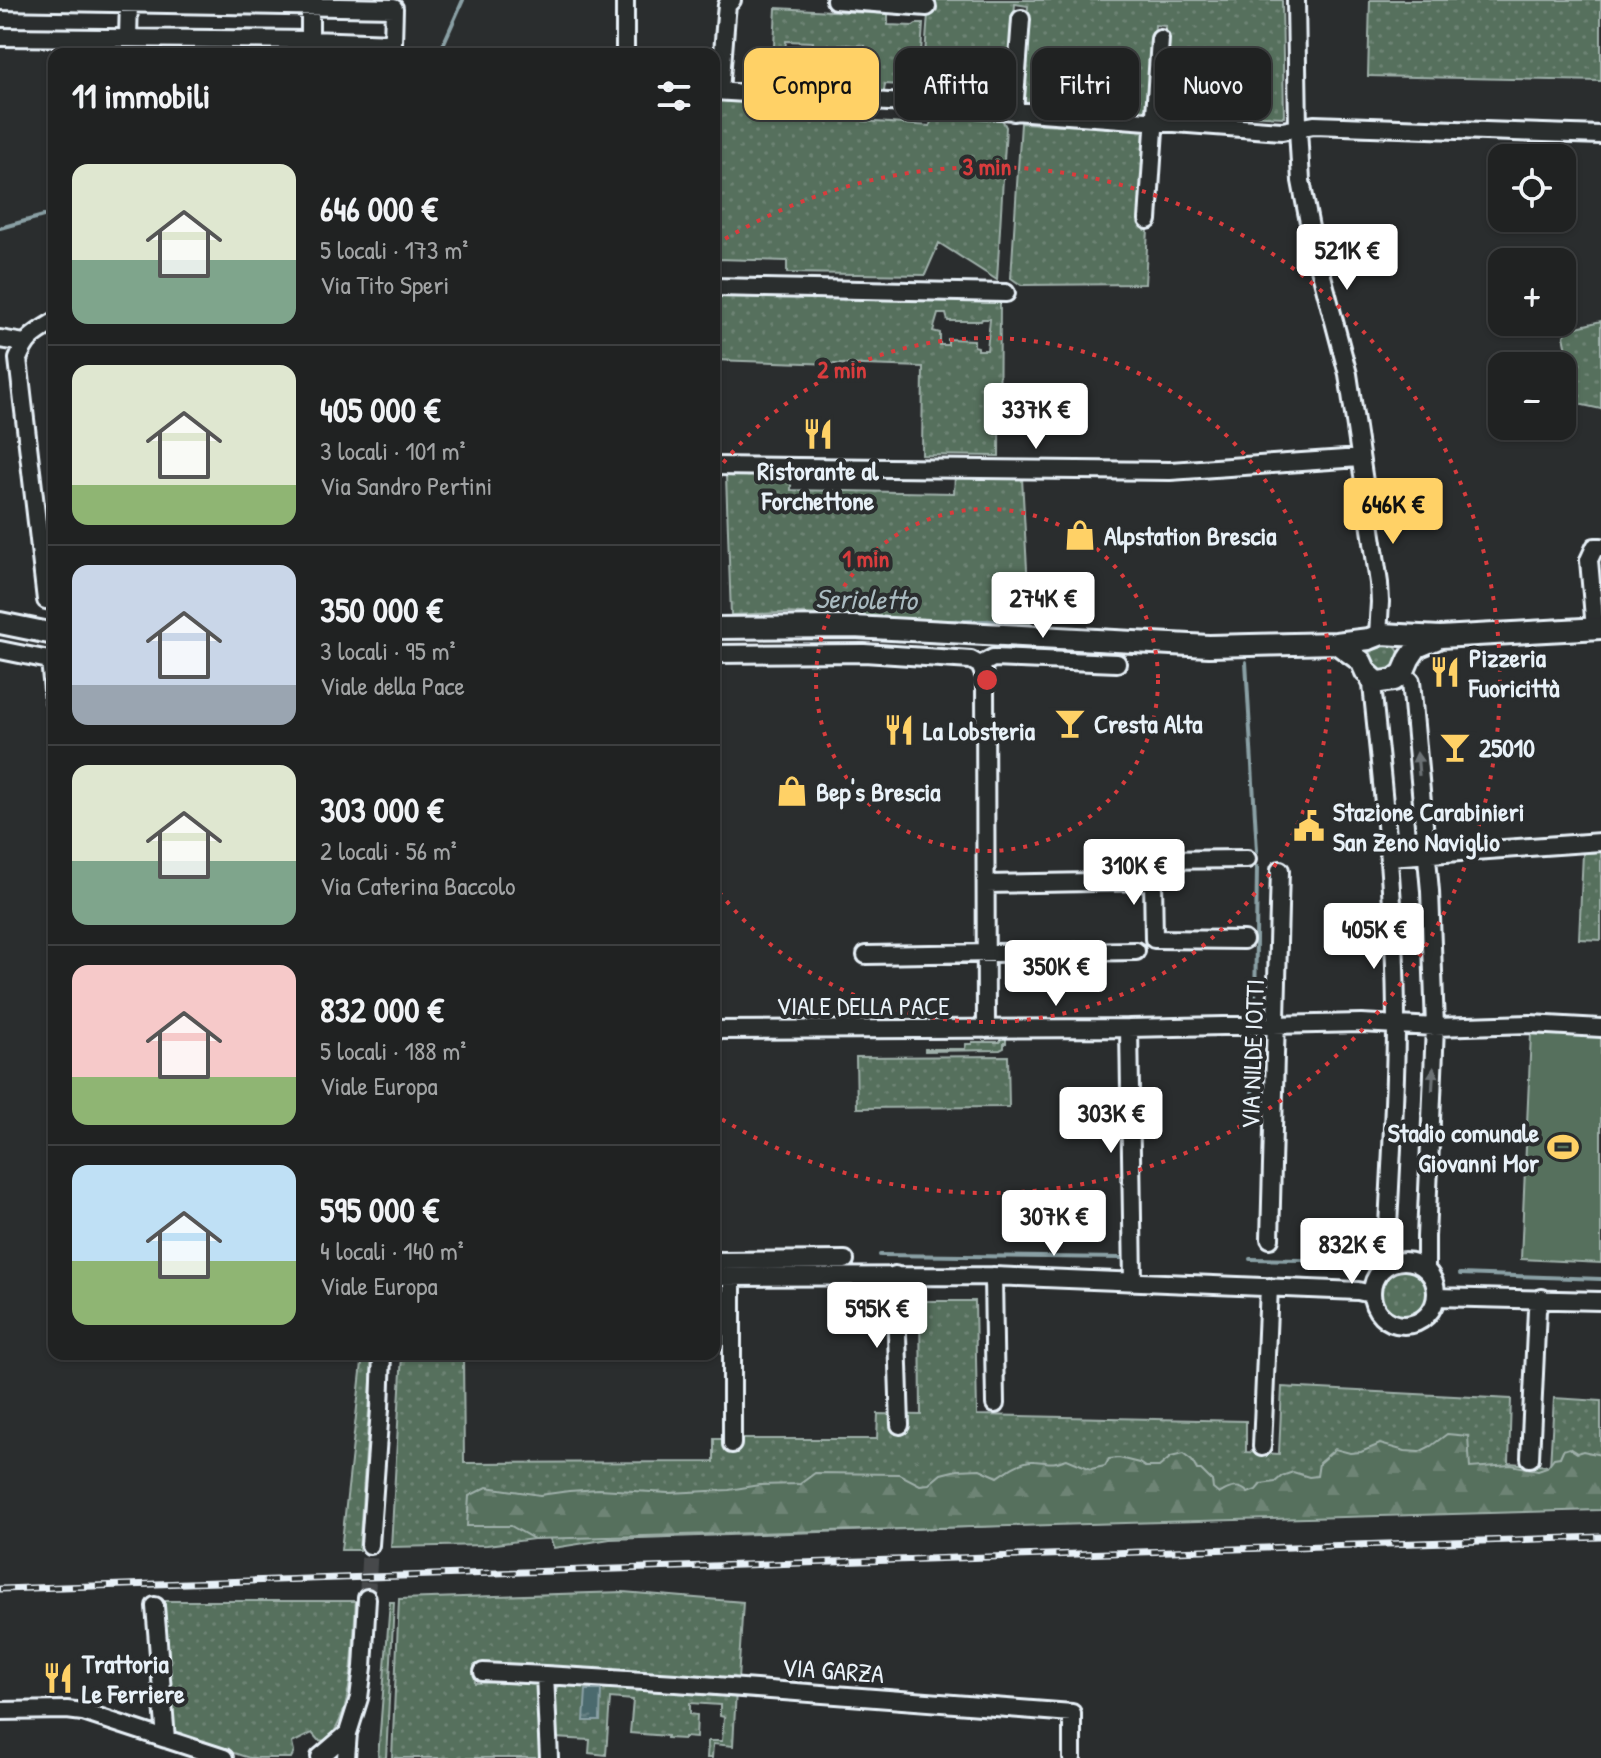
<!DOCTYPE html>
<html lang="it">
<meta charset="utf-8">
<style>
:root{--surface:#202222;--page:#282a2a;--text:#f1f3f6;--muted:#a2a4a5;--line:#3d3f40;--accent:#ffd166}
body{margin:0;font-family:"Patrick Hand",sans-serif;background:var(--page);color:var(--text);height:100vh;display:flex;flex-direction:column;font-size:30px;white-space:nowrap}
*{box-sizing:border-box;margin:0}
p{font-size:26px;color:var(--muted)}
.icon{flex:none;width:44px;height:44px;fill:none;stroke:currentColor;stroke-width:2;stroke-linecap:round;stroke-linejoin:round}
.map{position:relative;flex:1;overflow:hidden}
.side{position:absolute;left:48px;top:48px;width:672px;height:1312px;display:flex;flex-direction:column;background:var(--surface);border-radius:16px;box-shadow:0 2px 6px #0004,0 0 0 2px var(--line)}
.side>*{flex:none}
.hud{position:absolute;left:744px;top:48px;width:736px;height:72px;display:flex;gap:16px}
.tools{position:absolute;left:1488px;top:144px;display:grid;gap:16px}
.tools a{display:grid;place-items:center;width:88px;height:88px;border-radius:16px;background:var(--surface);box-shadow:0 2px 6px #0004,0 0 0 2px var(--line);font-size:40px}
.price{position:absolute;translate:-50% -68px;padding:0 18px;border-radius:8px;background:#fff;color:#222;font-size:26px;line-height:52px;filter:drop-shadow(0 2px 4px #0008)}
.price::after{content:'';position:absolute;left:50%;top:48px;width:24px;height:18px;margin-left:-12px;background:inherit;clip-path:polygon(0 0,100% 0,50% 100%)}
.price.active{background:var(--accent);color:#111}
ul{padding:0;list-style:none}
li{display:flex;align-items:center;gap:24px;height:200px;padding:0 24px}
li+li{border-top:2px solid var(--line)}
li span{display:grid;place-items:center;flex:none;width:224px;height:160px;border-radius:16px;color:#555}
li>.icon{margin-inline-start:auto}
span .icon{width:96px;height:96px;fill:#fffc;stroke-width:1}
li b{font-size:34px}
h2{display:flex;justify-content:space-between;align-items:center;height:96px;padding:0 24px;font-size:34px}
.pill{padding:0 28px;border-radius:16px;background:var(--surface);box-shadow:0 2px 6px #0004,0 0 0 2px var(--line);font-size:28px;line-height:72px}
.pill.active{background:var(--accent);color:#111}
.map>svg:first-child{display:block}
</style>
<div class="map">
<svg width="1601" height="1758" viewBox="0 0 1601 1758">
<defs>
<pattern id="green-dots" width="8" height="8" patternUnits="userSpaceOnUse" patternTransform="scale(2)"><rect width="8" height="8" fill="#566f5d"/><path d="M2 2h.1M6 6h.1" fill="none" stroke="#6e8475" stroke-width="1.8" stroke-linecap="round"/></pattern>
<pattern id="forest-firs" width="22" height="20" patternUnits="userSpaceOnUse" patternTransform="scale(2)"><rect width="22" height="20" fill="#566f5d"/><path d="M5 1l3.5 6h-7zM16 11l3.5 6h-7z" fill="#6e8475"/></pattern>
<pattern id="water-ripples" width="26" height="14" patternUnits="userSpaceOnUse" patternTransform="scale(2)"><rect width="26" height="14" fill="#4c6a6e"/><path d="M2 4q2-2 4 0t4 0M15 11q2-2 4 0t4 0" fill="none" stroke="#668083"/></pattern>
</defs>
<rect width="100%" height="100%" fill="#2a2d2e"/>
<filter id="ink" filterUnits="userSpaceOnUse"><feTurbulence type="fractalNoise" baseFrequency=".0125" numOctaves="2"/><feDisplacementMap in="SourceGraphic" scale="16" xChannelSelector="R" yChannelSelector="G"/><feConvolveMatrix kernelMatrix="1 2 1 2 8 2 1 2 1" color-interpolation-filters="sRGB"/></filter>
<g filter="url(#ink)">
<path fill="url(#green-dots)" stroke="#9fb0aa" stroke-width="2" fill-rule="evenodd" d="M929 0H1282L1284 117 1161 111 1165 26 1155 25 1149 110 1022 103 1028 6 1015 4 1008 98 922 96Z
M1370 0H1601V81L1368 76Z
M776 8 888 14V25L913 26 916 24H923L918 95H917L916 86 885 84 884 91 848 88 849 68H864L865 46 839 44 838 49 813 48V42L786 41 784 63 791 64 790 85 772 84Z
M714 99 863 109V121L930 126 932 115 1002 119 1006 127 997 280 939 243 925 275 787 273V261L717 259 716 271H714Z
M1021 123 1141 129 1145 131 1153 223V229H1148L1145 284 1021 285 1011 278Z
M714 294 1000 299 999 456 922 455 923 367 714 360ZM938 314H946L948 321H981L982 319H990L987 350H978V347L974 346V340L948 339V345H940V333L933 331Z
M1601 321V409L1578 404 1564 336 1569 329Z
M726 476H791V490L954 493 955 476 1022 478 1030 624 782 613 731 615Z
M1370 658a15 15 0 1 1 30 0a15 15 0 1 1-30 0Z
M1601 852V940L1579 939 1583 853Z
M1001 1036 1006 1037V1043H1004V1048L1000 1050 925 1051V1049H965L966 1044H972V1042H1000Z
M1008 1056 1009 1107 857 1108 856 1057Z
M1375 1293a28 28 0 1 1 56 0a28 28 0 1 1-56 0Z
M920 1301H975L977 1415 1246 1421V1452L1279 1454 1282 1387 1511 1399 1509 1463 1550 1466 1554 1398 1601 1401V1509L1241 1518 610 1539 554 1548 549 1537 487 1545 391 1547 402 1354H463L464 1463 714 1462V1439H877L878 1414 921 1415Z
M363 1354H373L359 1550H341Z
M623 1592 743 1602 738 1680 542 1665H474L475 1683 535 1681 539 1682 543 1758H392L399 1599Z
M159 1601H356C353 1638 355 1716 326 1741L318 1740 312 1733 292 1743 294 1752 291 1758H249L170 1732Z
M390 1602H394L386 1758H378Z
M561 1681 736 1690 733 1746 713 1744 712 1758H707L708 1741H722L724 1717 720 1716V1705L690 1703V1714L697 1715 696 1738 684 1737V1739L667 1738V1736L630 1733 633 1700 610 1698 606 1755 589 1753 590 1740 554 1738 555 1691Z"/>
<path fill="url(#forest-firs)" stroke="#9fb0aa" stroke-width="2" d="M1447 1434 1468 1436 1470 1468 1511 1465 1538 1470 1547 1467 1554 1458 1560 1457 1563 1450 1569 1448 1577 1453 1583 1451 1601 1455V1510L534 1539 511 1526H467L469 1496 487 1487 540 1495 569 1491 599 1489 669 1493 729 1490 759 1485 800 1484 815 1473 899 1474 920 1485 929 1484 941 1474 957 1470 980 1469 998 1477C1008 1470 1022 1460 1034 1461 1051 1462 1049 1465 1067 1459L1091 1469 1105 1466 1109 1459 1119 1458 1139 1463 1145 1467H1159L1171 1457 1183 1454 1192 1461 1197 1470H1201L1212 1481 1213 1489 1219 1494C1228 1488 1239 1483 1248 1493L1256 1490 1261 1484 1275 1482 1282 1476 1293 1472 1309 1477 1317 1476 1319 1463 1335 1449 1350 1453 1361 1452 1380 1444 1405 1451 1419 1452 1431 1446Z"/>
<path fill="#566f5d" stroke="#9fb0aa" stroke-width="2" d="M1531 1034 1601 1036V1263L1521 1259Z"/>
<path fill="url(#water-ripples)" stroke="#8aa0a5" stroke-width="2" d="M586 1690H601L600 1721H584Z"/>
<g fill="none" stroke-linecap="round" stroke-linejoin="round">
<path stroke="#8aa0a5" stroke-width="4" d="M439 54 463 0
M0 228 54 213
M770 617 784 618
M921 621H1008
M1246 662 1257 851
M1255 1010 1257 867
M1252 1109 1253 1044
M880 1255 1122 1258
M1250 1259 1352 1261
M1460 1274 1601 1279"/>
<path stroke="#464a4c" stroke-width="16" stroke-dasharray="16 8" stroke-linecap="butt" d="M367 1598 370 1545"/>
<defs>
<path id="minor" d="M835 0 927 7
M1296 0 1298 129 1301 181 1312 238 1348 374 1379 583 1380 602 1378 635
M0 1 394 8 393 43 310 40 0 37
M310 6V40
M128 38 129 0
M625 54V0
M714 91 920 104 1282 131 1314 125 1601 135
M720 91 726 15 727 5 732 0
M1014 112 1021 19
M1148 220 1160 39
M714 287 1006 293
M54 322C34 334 27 337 18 359L46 600 54 601
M0 339 24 343
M714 466 1170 471 1360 458
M1595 629 1589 560 1595 547H1601
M0 650 54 661
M714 654 864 653 971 660 980 665
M50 660 54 701
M980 665 985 677 986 1029
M980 665 993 658 1117 663
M1366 672 1372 685C1384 798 1396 911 1396 1024 1396 1099 1390 1174 1387 1249L1381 1269
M1403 673 1411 681 1430 891 1435 1027 1426 1237V1269
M1389 857 1601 842
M1153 881V860L1247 859
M986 884 1153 881 1154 939 1244 940
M866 955 1136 951
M1129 1028 1133 1281
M714 1030 1129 1028 1361 1023 1435 1027 1530 1024 1601 1028
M1270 1239 1280 870
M1372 1293a32 32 0 1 1 64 0a32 32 0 1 1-64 0Z
M714 1261 845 1260
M895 1275 900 1425
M993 1276 995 1404
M714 1277 993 1276 1358 1291 1371 1294
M1436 1297 1601 1301
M732 1444V1276
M1262 1447 1269 1287
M1530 1458 1537 1310 1542 1298
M370 1545 380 1409 382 1354
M155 1606 166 1739
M483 1672 545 1675
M0 1711 67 1710 83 1712 224 1758
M320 1757 348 1733
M346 1758 348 1733 359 1698 363 1667 367 1598
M549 1758 545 1675 676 1683 1072 1713V1758"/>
<path id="major" d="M0 623 54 634
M714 628 853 627 1209 646 1336 643 1369 639 1382 634 1440 637 1601 628
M1336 643 1361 661 1366 672 1375 680 1380 682 1394 680 1403 673 1409 659 1417 647 1436 639"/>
</defs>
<use href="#minor" stroke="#e8f1f8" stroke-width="22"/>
<use href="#major" stroke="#e8f1f8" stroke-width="26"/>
<use href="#minor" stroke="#2a2d2e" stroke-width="16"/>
<use href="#major" stroke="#2a2d2e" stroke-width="20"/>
<defs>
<path id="rail" d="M0 1589 1601 1537"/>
</defs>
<use href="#rail" stroke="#e8f1f8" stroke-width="7"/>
<use href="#rail" stroke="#2a2d2e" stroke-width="4" stroke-dasharray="12" stroke-linecap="butt"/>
</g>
<defs><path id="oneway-solid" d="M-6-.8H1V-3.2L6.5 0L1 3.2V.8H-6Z" transform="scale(2)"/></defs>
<g fill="#6c7275">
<use href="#oneway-solid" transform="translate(1418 764) rotate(-95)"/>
<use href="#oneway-solid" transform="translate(1433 1079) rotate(-87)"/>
</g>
</g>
<g fill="none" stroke="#d83c3d" stroke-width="4" stroke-dasharray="4 8">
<circle cx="987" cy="680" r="171"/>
<path d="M716 472A342 342 0 1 1 716 888"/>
<path d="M715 245A513 513 0 1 1 715 1115"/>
</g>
<defs>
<symbol id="restaurant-bare" viewBox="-9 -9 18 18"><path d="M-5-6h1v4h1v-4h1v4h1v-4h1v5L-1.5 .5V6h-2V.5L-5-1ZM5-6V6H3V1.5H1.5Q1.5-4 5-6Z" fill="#ffd166" stroke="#2a2d2e" stroke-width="2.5" paint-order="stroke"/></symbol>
<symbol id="shop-bare" viewBox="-9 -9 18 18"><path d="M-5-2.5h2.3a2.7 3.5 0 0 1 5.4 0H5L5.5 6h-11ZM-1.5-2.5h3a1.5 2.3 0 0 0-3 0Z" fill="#ffd166" stroke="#2a2d2e" stroke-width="2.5" paint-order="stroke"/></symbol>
<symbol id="bar-bare" viewBox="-9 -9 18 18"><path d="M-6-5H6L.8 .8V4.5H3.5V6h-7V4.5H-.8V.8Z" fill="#ffd166" stroke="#2a2d2e" stroke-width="2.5" paint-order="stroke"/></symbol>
<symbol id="civic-bare" viewBox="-9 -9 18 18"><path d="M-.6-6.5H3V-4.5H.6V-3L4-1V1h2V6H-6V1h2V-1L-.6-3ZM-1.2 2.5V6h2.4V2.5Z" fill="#ffd166" stroke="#2a2d2e" stroke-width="2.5" paint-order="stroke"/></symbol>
<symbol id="stadium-bare" viewBox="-9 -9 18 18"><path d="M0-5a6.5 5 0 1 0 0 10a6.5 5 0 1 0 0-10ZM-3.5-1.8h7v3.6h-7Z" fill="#ffd166" stroke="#2a2d2e" stroke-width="2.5" paint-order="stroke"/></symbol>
</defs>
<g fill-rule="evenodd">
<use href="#restaurant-bare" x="796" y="412" width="44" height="44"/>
<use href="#shop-bare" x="1058" y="513" width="44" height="44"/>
<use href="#restaurant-bare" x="1423" y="650" width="44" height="44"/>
<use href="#bar-bare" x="1048" y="701" width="44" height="44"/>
<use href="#restaurant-bare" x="877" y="708" width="44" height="44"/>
<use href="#bar-bare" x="1433" y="725" width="44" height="44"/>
<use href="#shop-bare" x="770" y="769" width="44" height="44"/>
<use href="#civic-bare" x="1287" y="804" width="44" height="44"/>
<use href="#stadium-bare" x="1541" y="1125" width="44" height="44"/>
<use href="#restaurant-bare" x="36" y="1656" width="44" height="44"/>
</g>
<g text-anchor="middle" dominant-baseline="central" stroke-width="8" stroke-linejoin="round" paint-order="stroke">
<g font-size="26" font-weight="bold" fill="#e8f1f8" stroke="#2a2d2e" text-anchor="start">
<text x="818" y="470" text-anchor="middle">Ristorante al<tspan x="818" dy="30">Forchettone</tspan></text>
<text x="1104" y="535">Alpstation Brescia</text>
<text x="1469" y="657">Pizzeria<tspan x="1469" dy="30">Fuoricittà</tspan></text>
<text x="1094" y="723">Cresta Alta</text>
<text x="923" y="730">La Lobsteria</text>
<text x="1479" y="747">25010</text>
<text x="816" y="791">Bep's Brescia</text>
<text x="1333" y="811">Stazione Carabinieri<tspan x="1333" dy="30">San Zeno Naviglio</tspan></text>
<text x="1539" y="1132" text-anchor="end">Stadio comunale<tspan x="1539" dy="30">Giovanni Mor</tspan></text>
<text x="82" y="1663">Trattoria<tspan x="82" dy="30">Le Ferriere</tspan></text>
</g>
<g font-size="26" fill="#e8f1f8" stroke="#2a2d2e">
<text x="863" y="1005">VIALE DELLA PACE</text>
<text transform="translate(1252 1054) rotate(-88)">VIA NILDE IOTTI</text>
<text transform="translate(833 1670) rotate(4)">VIA GARZA</text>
</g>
<g font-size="28" font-style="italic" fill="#aabbc1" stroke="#2a2d2e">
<text transform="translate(866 599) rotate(1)">Serioletto</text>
</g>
</g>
<circle cx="987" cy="680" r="12" fill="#d83c3d" stroke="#2a2d2e" stroke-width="4"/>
<g font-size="24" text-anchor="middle" font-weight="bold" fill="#d83c3d" stroke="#2a2d2e" stroke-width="8" stroke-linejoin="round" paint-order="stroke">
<text x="987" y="175">3 min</text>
<text x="842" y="378">2 min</text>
<text x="866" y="567">1 min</text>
</g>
</svg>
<div class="tools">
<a><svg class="icon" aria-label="locate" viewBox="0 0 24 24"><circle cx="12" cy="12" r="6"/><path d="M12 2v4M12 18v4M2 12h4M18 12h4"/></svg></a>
<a>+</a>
<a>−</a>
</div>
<b class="price" style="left:1347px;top:292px">521K €</b>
<b class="price" style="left:1036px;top:451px">337K €</b>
<b class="price active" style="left:1393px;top:546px">646K €</b>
<b class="price" style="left:1043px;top:640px">274K €</b>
<b class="price" style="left:1134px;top:907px">310K €</b>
<b class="price" style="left:1374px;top:971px">405K €</b>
<b class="price" style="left:1056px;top:1008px">350K €</b>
<b class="price" style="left:1111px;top:1155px">303K €</b>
<b class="price" style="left:1054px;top:1258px">307K €</b>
<b class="price" style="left:1352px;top:1286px">832K €</b>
<b class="price" style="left:877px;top:1350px">595K €</b>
<div class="hud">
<a class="pill active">Compra</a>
<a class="pill">Affitta</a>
<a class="pill">Filtri</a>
<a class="pill">Nuovo</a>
</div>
<section class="side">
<h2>11 immobili<svg class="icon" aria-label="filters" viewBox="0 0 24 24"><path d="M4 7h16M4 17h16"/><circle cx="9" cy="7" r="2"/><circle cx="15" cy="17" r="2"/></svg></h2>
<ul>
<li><span style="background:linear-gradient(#dfe7d0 60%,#7fa58c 0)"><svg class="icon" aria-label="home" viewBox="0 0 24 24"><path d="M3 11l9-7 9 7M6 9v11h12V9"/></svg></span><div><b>646 000 €</b><p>5 locali · 173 m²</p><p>Via Tito Speri</p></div></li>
<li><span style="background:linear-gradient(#dfe7d0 75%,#8fb573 0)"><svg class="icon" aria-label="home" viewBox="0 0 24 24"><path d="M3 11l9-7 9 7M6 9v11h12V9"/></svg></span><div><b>405 000 €</b><p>3 locali · 101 m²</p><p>Via Sandro Pertini</p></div></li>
<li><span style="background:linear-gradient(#c9d6e8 75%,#9aa5b1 0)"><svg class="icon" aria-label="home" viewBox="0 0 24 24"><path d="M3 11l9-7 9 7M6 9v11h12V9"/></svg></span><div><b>350 000 €</b><p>3 locali · 95 m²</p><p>Viale della Pace</p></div></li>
<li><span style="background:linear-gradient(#dfe7d0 60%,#7fa58c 0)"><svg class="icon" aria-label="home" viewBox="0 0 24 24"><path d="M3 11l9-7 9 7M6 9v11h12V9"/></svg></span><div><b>303 000 €</b><p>2 locali · 56 m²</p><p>Via Caterina Baccolo</p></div></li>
<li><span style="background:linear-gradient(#f6c9c9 70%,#8fb573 0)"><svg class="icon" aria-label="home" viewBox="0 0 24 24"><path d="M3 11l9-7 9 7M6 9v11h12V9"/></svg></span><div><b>832 000 €</b><p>5 locali · 188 m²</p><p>Viale Europa</p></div></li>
<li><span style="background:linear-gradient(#bfe0f5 60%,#8fb573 0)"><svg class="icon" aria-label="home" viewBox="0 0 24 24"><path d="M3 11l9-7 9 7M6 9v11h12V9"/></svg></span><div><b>595 000 €</b><p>4 locali · 140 m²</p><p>Viale Europa</p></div></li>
</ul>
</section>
</div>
